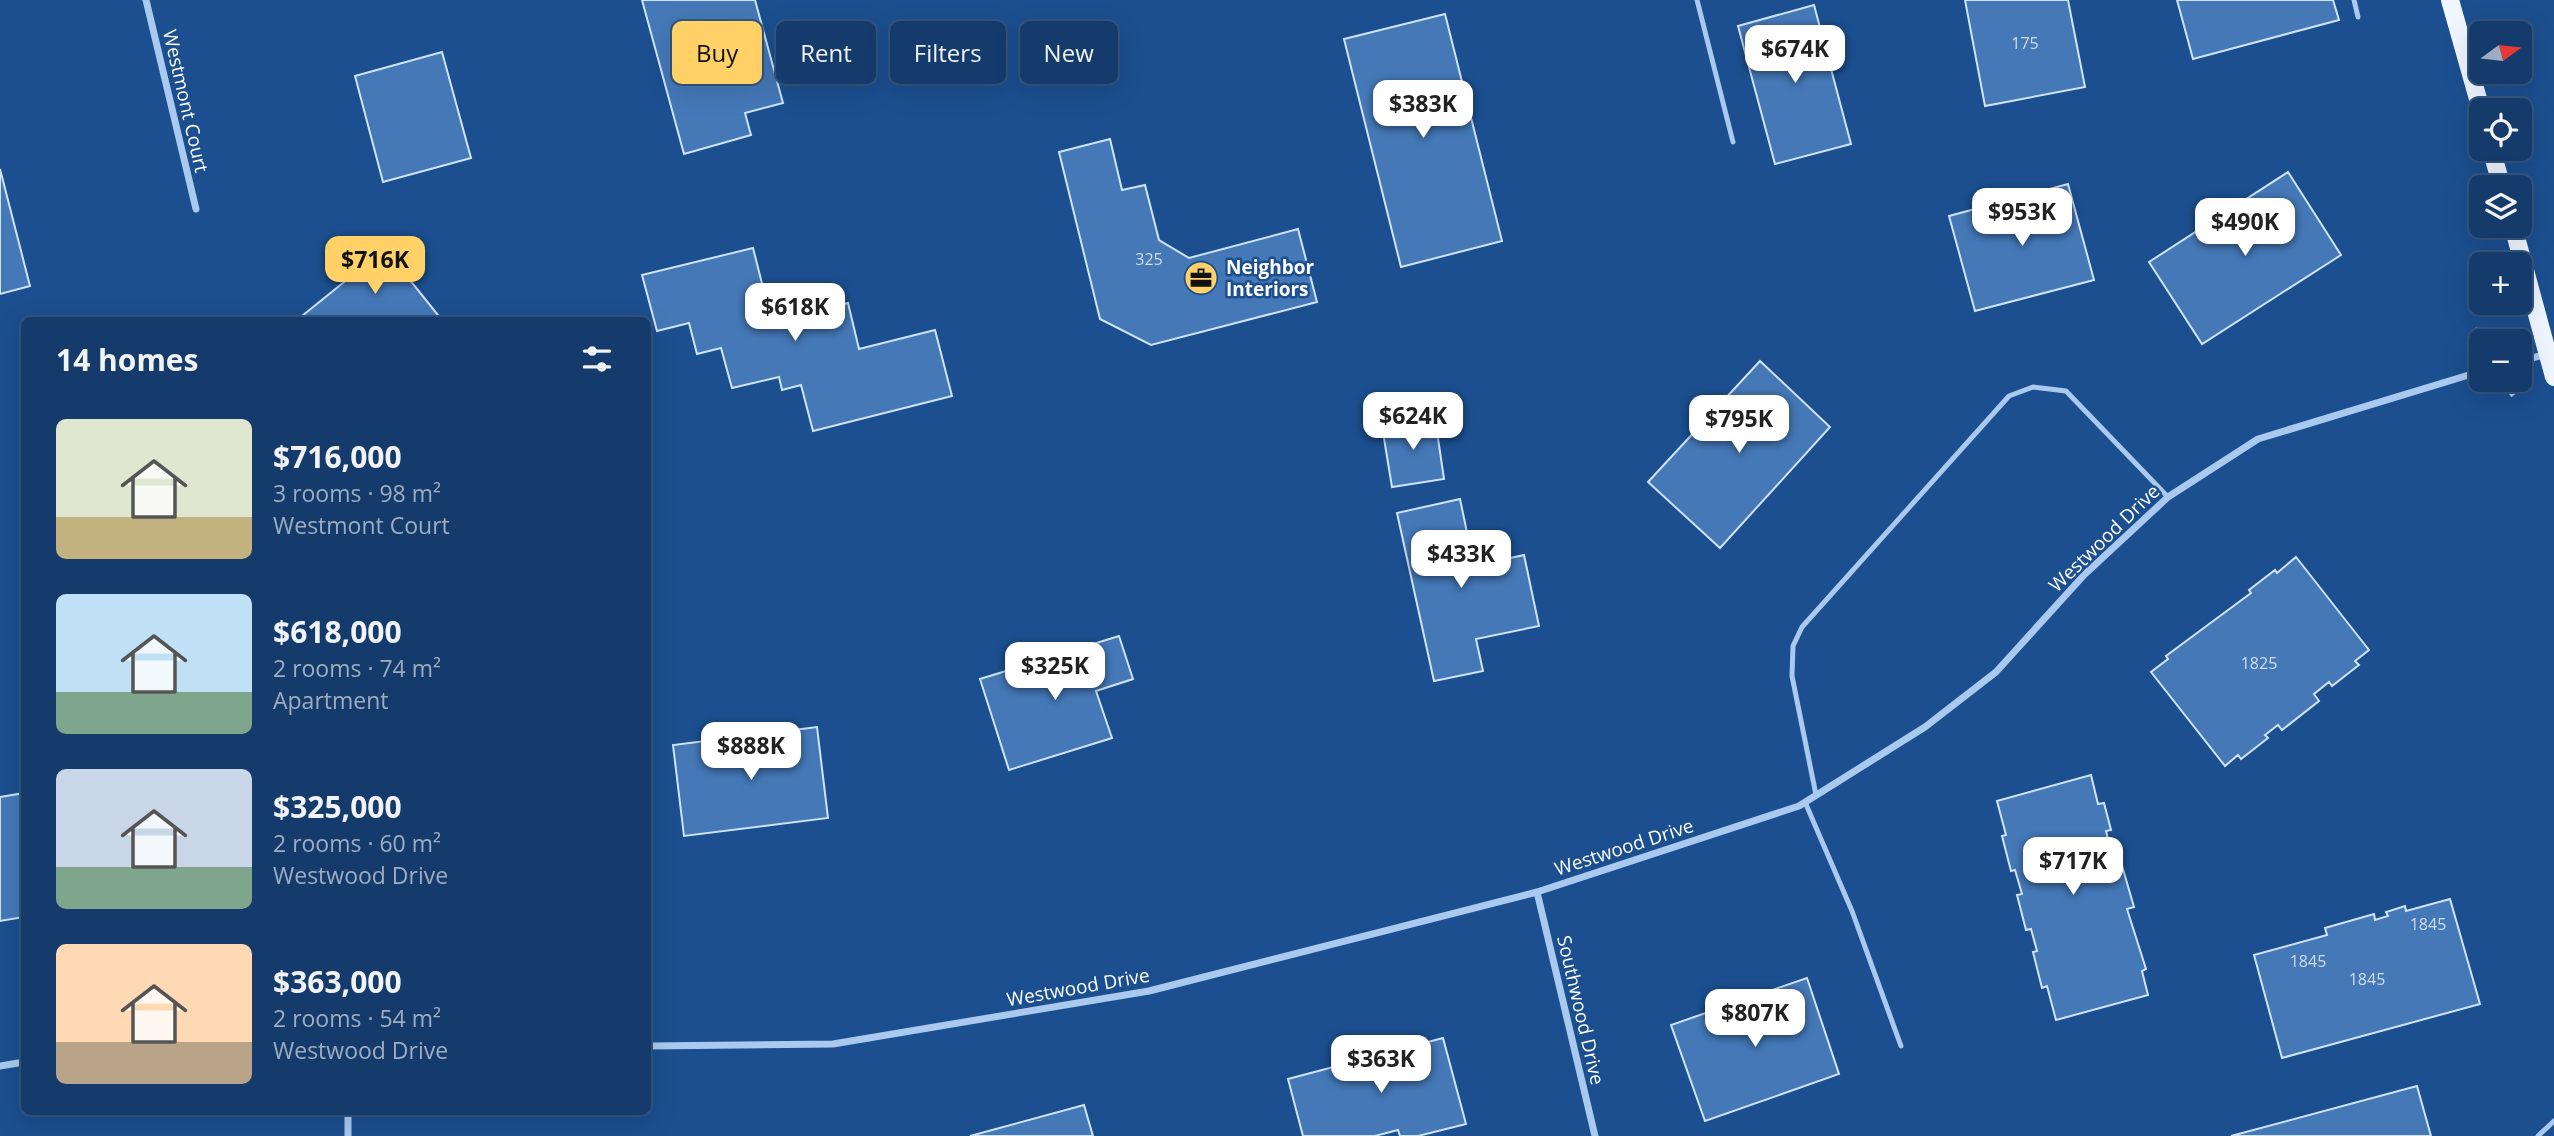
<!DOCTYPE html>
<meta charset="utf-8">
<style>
:root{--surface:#143b6b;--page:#1d4271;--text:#f1f3f6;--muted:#9dadc1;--line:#33557e;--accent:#ffd166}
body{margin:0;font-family:"Open Sans",sans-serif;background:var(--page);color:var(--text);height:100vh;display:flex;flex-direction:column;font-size:26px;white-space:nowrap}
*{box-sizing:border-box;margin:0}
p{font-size:23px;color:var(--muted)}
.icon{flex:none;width:38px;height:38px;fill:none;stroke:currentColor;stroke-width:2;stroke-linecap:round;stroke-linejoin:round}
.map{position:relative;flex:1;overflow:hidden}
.sheet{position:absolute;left:21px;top:317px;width:630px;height:798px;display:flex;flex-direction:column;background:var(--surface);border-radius:10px;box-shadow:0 7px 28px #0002,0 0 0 2px var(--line)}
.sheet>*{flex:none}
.guide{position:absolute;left:672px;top:21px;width:665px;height:63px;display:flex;gap:14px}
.needle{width:46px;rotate:75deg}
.controls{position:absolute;left:2469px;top:21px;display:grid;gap:14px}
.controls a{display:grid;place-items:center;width:63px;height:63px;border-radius:10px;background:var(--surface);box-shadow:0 7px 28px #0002,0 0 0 2px var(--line);font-size:35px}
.price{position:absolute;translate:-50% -60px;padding:0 16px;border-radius:14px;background:#fff;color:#222;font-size:23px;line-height:46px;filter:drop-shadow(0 2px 4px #0008)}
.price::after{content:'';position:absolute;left:50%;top:42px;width:21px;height:16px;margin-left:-10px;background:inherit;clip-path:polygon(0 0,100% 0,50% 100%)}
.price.on{background:var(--accent);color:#111}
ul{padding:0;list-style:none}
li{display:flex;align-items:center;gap:21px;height:175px;padding:0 35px}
li span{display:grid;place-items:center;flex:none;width:196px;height:140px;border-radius:10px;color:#555}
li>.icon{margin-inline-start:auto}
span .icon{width:84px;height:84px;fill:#fffc;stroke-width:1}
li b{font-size:30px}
h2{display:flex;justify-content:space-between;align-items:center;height:84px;padding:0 35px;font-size:30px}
.pill{padding:0 24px;border-radius:10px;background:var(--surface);box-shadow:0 7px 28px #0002,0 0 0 2px var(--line);font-size:24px;line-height:63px}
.pill.on{background:var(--accent);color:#111}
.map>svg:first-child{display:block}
</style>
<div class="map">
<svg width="2554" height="1136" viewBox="0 0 2554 1136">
<rect width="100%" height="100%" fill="#1b4f8f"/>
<path fill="#4478b7" stroke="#cfe3fa" stroke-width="2" d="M642 0H755L783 103 745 113 751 135 684 154Z
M1965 0H2068L2085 87 1985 106Z
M2177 0H2333L2339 20 2193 59Z
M1814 5 1851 144 1775 164 1738 26Z
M1445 14 1502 241 1401 267 1344 39Z
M442 52 471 158 383 182 355 76Z
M1110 139 1122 190 1145 185 1159 240 1189 258 1298 229 1317 302 1151 345 1100 319 1059 152Z
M0 169 30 286 0 294Z
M2288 172 2341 255 2202 344 2149 262Z
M2068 184 2094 280 1975 311 1949 216Z
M753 248 772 323 848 303 859 349 935 330 952 396 813 431 801 385 782 390 779 377 732 388 721 348 697 354 689 323 657 331 642 275Z
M385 249 442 320H297Z
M1760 361 1830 427 1720 548 1648 482Z
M1435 418 1444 479 1392 487 1382 426Z
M1460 499 1474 566 1524 555 1539 626 1476 639 1483 671 1434 681 1397 513Z
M2296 557 2369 650 2355 661 2359 665 2332 686 2329 682 2314 694 2319 701 2282 730 2278 725 2265 735 2268 738 2241 759 2238 755 2225 766 2151 672 2168 659 2166 656 2251 593 2249 590 2275 570 2277 573Z
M1119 636 1133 679 1096 691 1112 738 1009 770 980 679Z
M817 727 828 818 684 836 673 745Z
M2091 775 2098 804 2104 803 2111 830 2106 831 2114 863 2121 862 2134 907 2127 909 2146 969 2142 971 2148 995 2056 1020 2047 986 2042 988 2033 952 2037 951 2031 929 2026 930 2017 895 2022 894 2015 870 2011 871 2002 836 2006 835 1997 801Z
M24 793V917L0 921V797Z
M2450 899 2480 1004 2282 1058 2254 955 2327 935 2325 928 2374 914 2375 920 2388 916 2386 912 2405 906 2406 911Z
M1807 978 1839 1074 1705 1121 1671 1025Z
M1443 1038 1466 1124 1418 1136H1400L1398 1130 1375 1136H1303L1288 1079Z
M2417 1086 2431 1136H2231Z
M1084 1105 1093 1136H970Z"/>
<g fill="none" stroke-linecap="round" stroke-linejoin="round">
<path stroke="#a9c9ee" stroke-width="4.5" stroke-dasharray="3.5 5" stroke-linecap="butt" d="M2475 328 2478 333
M2511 393 2514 397"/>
<path stroke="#a9c9ee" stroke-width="5" d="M1697 0 1733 142
M2354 0 2358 17
M1816 795 1792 676 1793 646 1802 627 2009 396 2033 387 2066 391 2168 497
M1805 802 1852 911 1901 1046
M2538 1136 2554 1121"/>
<path stroke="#a9c9ee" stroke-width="7" d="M146 0 196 209
M2520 361 2547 354
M1537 892 1595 1136
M648 1046 833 1044 1149 991 1537 892 1799 806 1925 727 1996 672 2084 575 2168 497 2258 439 2482 371
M0 1066 24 1062
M348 1111V1136"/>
<path stroke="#f0f6ff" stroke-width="18" d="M2450 0 2482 113
M2491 149 2502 187
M2513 226 2554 377"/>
</g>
<defs>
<symbol id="office-disc" viewBox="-11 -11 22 22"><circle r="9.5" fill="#ffd166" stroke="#1b4f8f"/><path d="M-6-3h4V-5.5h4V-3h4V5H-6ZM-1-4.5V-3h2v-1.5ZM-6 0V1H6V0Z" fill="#111"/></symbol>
</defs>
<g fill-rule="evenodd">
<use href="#office-disc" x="1182" y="259" width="38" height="38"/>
</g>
<g text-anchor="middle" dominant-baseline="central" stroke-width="5" stroke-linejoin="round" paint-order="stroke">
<g font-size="16" fill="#d0dded">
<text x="2025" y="43">175</text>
<text x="1149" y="259">325</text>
<text x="2259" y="663">1825</text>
<text x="2428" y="924">1845</text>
<text x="2308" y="961">1845</text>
<text x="2367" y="979">1845</text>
</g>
<g font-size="19" fill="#fff" stroke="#1b4f8f">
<text transform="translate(186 101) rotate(77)">Westmont Court</text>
<text transform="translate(2104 538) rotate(-44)">Westwood Drive</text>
<text transform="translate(1624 847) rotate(-18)">Westwood Drive</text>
<text transform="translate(1078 987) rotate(-10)">Westwood Drive</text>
<text transform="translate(1581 1010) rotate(77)">Southwood Drive</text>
</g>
<g font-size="19" font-weight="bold" fill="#fff" stroke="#1b4f8f" text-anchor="start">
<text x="1226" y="267">Neighbor<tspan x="1226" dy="22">Interiors</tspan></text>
</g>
</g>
</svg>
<div class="controls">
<a><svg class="needle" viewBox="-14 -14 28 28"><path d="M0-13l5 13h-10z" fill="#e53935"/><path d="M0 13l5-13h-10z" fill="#9dadc1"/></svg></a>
<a><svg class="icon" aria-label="locate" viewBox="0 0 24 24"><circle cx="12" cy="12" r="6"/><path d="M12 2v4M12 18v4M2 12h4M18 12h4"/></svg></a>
<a><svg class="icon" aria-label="layers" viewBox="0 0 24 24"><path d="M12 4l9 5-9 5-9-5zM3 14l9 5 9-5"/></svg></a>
<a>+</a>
<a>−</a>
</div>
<b class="price" style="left:1795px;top:85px">$674K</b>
<b class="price" style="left:1423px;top:140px">$383K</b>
<b class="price" style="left:2022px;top:248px">$953K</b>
<b class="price" style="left:2245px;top:258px">$490K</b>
<b class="price on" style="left:375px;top:296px">$716K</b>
<b class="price" style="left:795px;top:343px">$618K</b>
<b class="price" style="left:1413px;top:452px">$624K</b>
<b class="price" style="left:1739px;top:455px">$795K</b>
<b class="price" style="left:1461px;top:590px">$433K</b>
<b class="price" style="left:1055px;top:702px">$325K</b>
<b class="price" style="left:751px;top:782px">$888K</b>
<b class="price" style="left:2073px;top:897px">$717K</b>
<b class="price" style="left:1755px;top:1049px">$807K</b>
<b class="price" style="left:1381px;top:1095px">$363K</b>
<div class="guide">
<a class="pill on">Buy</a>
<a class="pill">Rent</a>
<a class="pill">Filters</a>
<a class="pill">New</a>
</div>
<section class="sheet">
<h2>14 homes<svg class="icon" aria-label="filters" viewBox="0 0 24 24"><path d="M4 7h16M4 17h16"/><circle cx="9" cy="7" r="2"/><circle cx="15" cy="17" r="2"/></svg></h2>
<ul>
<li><span style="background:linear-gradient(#dfe7d0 70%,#c2b280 0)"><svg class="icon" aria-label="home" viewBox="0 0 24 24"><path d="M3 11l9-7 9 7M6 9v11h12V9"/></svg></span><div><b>$716,000</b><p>3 rooms · 98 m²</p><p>Westmont Court</p></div></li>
<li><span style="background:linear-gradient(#bfe0f5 70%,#7fa58c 0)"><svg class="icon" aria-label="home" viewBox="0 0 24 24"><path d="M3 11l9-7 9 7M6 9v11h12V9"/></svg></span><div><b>$618,000</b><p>2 rooms · 74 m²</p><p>Apartment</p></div></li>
<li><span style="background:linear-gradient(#c9d6e8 70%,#7fa58c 0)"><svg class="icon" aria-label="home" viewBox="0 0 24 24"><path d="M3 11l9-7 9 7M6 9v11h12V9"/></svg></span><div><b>$325,000</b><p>2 rooms · 60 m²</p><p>Westwood Drive</p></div></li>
<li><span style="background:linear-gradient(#ffd9b3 70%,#b9a48a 0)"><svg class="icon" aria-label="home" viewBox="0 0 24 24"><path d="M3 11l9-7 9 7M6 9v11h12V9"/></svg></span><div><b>$363,000</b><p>2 rooms · 54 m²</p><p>Westwood Drive</p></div></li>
</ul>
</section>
</div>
